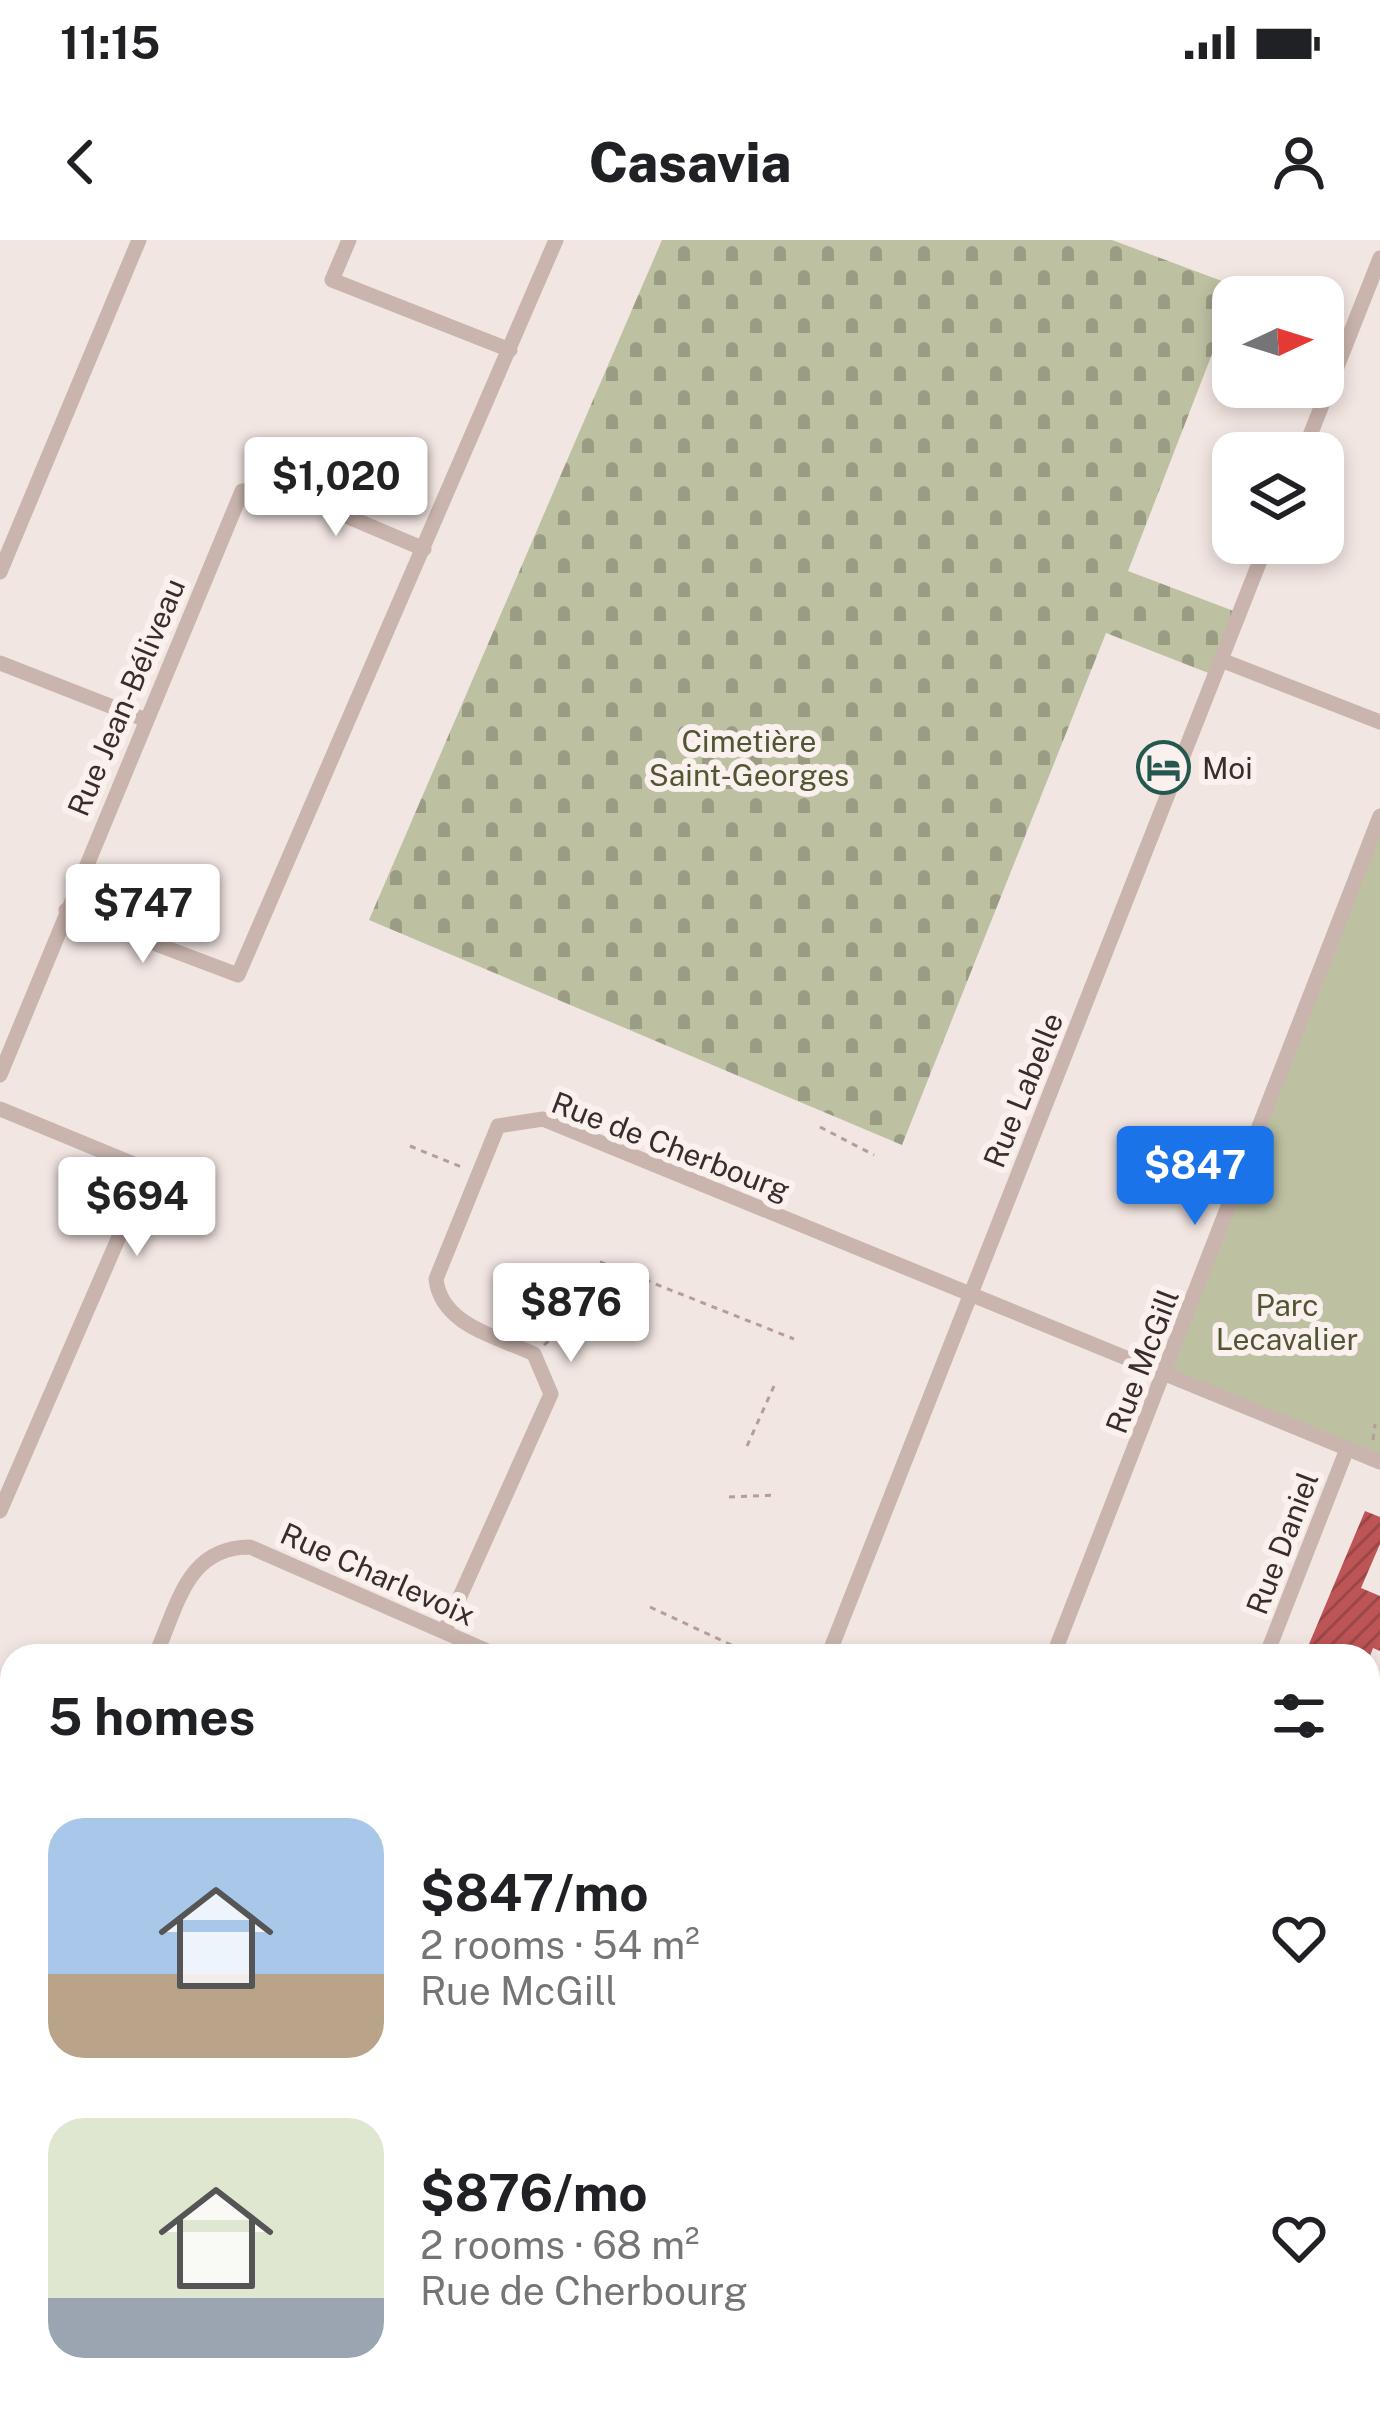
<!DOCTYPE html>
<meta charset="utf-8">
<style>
:root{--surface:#fff;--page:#f2f2f2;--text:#202124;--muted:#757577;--accent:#1a73e8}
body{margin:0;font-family:"Public Sans",sans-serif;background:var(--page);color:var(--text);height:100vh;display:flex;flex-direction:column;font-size:45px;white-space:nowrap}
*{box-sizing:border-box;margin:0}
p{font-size:39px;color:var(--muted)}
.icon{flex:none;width:66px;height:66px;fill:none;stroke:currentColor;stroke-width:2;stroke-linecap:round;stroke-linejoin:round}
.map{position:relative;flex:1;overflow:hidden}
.side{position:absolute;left:0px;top:1404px;width:1380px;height:771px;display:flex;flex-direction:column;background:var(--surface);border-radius:36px 36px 0 0;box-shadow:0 6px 18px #0003}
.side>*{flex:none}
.needle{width:78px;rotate:86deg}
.tools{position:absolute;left:1212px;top:36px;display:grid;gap:24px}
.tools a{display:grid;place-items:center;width:132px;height:132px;border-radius:24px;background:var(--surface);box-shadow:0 6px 18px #0003;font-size:60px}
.price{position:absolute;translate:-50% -102px;padding:0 27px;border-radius:12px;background:#fff;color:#222;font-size:39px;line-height:78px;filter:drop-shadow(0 3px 6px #0008)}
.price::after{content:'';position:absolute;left:50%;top:72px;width:36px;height:27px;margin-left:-18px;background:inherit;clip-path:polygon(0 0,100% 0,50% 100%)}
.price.current{background:var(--accent);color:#fff}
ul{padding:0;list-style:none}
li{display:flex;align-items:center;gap:36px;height:300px;padding:0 48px}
li span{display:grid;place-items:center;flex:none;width:336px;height:240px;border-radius:36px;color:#555}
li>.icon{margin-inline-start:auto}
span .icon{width:144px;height:144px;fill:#fffc;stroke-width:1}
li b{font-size:51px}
h2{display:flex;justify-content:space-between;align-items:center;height:144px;padding:0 48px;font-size:51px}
.status{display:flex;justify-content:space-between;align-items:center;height:84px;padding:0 60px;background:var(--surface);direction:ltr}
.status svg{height:33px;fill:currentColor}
header{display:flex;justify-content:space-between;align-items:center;height:156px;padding:0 48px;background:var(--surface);font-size:54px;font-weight:800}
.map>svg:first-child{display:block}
</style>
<div class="status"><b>11:15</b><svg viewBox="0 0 49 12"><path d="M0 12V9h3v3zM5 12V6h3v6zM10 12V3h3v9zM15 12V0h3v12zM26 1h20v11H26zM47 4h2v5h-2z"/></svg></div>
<header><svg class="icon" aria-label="back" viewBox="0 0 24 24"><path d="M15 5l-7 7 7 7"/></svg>Casavia<svg class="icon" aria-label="person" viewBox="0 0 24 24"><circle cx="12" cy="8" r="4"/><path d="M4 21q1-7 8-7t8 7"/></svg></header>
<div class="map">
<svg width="1380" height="2174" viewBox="0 0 1380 2174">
<defs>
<pattern id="cemetery-stones" width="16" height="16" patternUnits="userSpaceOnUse" patternTransform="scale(3)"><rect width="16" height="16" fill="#bec0a2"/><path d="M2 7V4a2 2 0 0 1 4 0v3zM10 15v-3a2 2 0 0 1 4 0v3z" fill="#9b9c84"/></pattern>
<pattern id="building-hatch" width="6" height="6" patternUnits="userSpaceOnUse" patternTransform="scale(3)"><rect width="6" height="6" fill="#bd5455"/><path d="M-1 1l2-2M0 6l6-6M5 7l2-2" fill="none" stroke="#9b4647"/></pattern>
</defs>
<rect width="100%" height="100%" fill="#f2e6e2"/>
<path fill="url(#cemetery-stones)" d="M662 0H1112L1238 47 1128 331 1239 373 1216 436 1106 393 902 905 369 680Z"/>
<path fill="#bec0a2" d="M1380 576V1222L1166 1137Z"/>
<path fill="url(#building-hatch)" d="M1365 1271 1380 1277V1304L1361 1348 1380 1356V1411L1373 1408 1370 1416H1304Z"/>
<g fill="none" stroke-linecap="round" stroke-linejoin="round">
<path stroke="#b59d98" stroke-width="3" stroke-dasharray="6 6" stroke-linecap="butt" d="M820 887 874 915
M410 906 464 928
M600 1022 794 1099
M544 1105 580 1073
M1373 1200 1375 1184
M747 1206 774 1146
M729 1257 777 1255
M650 1367 755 1416
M1368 1735 1380 1740"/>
<path stroke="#cab4ae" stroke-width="15" d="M349 0 332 40 510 110
M1303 213 1380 18
M0 332 139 0
M1221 420 1380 482
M0 423 146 480
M66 670 238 735 556 0
M0 835 242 251 273 245 424 309
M0 869 148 930 0 1271
M444 1392 551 1154 534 1114C496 1096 441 1085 436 1039L498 886 543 879 1380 1222
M155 1416C178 1366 186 1307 250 1307L499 1416
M828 1416 1267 303
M1053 1416 1380 576
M1266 1416 1347 1209
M0 1737 12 1707
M0 1779 12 1784
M1368 1793 1380 1763
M1368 2094 1380 2065
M598 2163 601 2174
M829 2163 832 2174
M1061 2163 1065 2174
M193 2174 198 2163
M970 2174 1011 2163
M1334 2174 1339 2163"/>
<path stroke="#9d837f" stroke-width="21" d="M0 1464 12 1470
M1368 2040 1380 2045"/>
</g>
<defs>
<symbol id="hotel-ring" viewBox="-11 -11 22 22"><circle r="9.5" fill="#faf1ee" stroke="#24584e" stroke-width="1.5"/><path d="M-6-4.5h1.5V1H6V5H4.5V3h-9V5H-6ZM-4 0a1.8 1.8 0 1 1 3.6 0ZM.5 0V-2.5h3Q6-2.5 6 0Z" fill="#24584e"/></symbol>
</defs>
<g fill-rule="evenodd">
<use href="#hotel-ring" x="1134" y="498" width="59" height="59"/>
</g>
<g text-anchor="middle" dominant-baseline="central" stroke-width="12" stroke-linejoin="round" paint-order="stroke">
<g font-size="30" fill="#392d2c" stroke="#faf1ee">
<text transform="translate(126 457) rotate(-67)">Rue Jean-Béliveau</text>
<text transform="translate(1023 850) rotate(-68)">Rue Labelle</text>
<text transform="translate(671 906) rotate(21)">Rue de Cherbourg</text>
<text transform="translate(1142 1121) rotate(-69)">Rue McGill</text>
<text transform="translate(1282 1303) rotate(-69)">Rue Daniel</text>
<text transform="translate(378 1334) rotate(24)">Rue Charlevoix</text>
</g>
<g font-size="30" fill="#515531" stroke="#faf1ee">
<text x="749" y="501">Cimetière<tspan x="749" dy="34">Saint-Georges</tspan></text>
<text x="1287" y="1065">Parc<tspan x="1287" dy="34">Lecavalier</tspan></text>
</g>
<g font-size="30" fill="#392d2c" stroke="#faf1ee" text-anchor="start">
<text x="1202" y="528">Moi</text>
</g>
</g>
</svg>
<div class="tools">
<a><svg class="needle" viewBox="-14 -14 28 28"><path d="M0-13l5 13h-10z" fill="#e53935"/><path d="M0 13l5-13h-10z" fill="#757577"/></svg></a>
<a><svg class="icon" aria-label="layers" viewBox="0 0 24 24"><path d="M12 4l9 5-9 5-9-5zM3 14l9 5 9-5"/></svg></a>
</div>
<b class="price" style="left:336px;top:299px">$1,020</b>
<b class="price" style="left:143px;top:726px">$747</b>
<b class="price current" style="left:1195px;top:988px">$847</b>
<b class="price" style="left:137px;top:1019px">$694</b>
<b class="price" style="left:571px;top:1125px">$876</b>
<section class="side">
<h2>5 homes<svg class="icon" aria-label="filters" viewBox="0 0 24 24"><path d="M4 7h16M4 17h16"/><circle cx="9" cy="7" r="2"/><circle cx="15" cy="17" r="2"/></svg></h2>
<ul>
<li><span style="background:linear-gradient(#a9c7e8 65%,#b9a48a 0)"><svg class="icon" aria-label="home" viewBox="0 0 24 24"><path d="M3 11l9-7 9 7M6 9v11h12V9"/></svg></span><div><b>$847/mo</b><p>2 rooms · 54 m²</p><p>Rue McGill</p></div><svg class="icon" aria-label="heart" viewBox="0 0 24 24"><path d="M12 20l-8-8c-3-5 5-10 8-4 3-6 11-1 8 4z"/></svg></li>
<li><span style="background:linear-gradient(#dfe7d0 75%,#9aa5b1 0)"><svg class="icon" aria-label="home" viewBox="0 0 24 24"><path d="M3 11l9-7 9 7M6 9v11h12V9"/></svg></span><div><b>$876/mo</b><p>2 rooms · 68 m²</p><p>Rue de Cherbourg</p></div><svg class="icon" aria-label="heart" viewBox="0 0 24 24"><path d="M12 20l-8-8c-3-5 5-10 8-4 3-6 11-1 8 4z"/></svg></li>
</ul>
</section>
</div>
